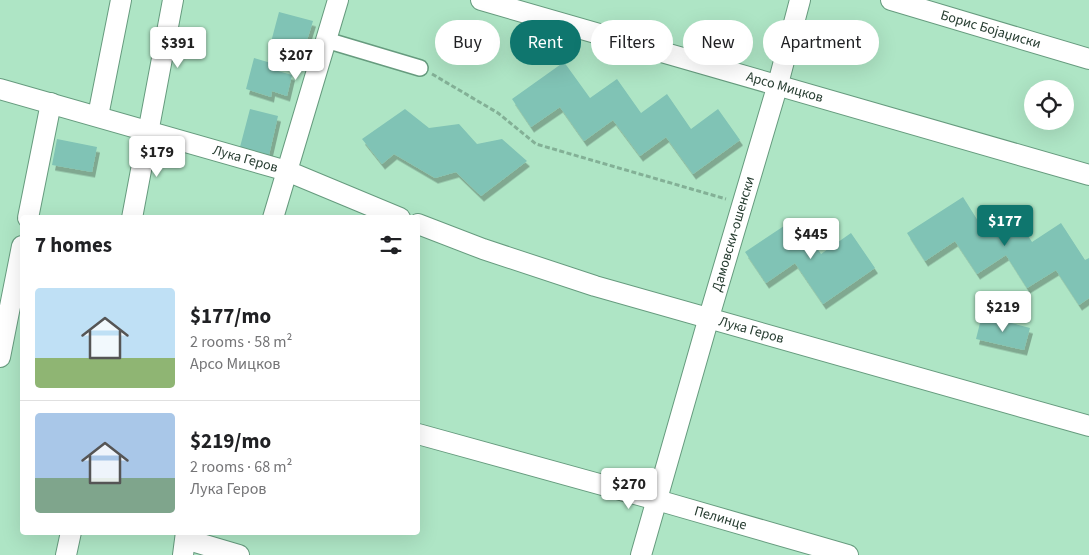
<!DOCTYPE html>
<meta charset="utf-8">
<style>
:root{--surface:#fff;--page:#f2f2f2;--text:#202124;--muted:#757577;--line:#e0e0e0;--accent:#0f766e}
body{margin:0;font-family:"Source Sans 3",sans-serif;background:var(--page);color:var(--text);height:100vh;display:flex;flex-direction:column;font-size:19px;white-space:nowrap}
*{box-sizing:border-box;margin:0}
p{font-size:16px;color:var(--muted)}
.icon{flex:none;width:28px;height:28px;fill:none;stroke:currentColor;stroke-width:2;stroke-linecap:round;stroke-linejoin:round}
.map{position:relative;flex:1;overflow:hidden}
.drawer{position:absolute;left:20px;top:215px;width:400px;height:320px;display:flex;flex-direction:column;background:var(--surface);border-radius:5px;box-shadow:0 5px 20px #0002}
.drawer>*{flex:none}
.guide{position:absolute;left:435px;top:20px;width:475px;height:45px;display:flex;gap:10px}
.controls{position:absolute;left:1024px;top:80px;display:grid;gap:10px}
.controls a{display:grid;place-items:center;width:50px;height:50px;border-radius:50%;background:var(--surface);box-shadow:0 5px 20px #0002;font-size:25px}
.price{position:absolute;translate:-50% -42px;padding:0 11px;border-radius:5px;background:#fff;color:#222;font-size:16px;line-height:32px;filter:drop-shadow(0 1px 2px #0008)}
.price::after{content:'';position:absolute;left:50%;top:30px;width:15px;height:11px;margin-left:-8px;background:inherit;clip-path:polygon(0 0,100% 0,50% 100%)}
.price.on{background:var(--accent);color:#fff}
ul{padding:0;list-style:none}
li{display:flex;align-items:center;gap:15px;height:125px;padding:0 15px}
li+li{border-top:1px solid var(--line)}
li span{display:grid;place-items:center;flex:none;width:140px;height:100px;border-radius:5px;color:#555}
li>.icon{margin-inline-start:auto}
span .icon{width:60px;height:60px;fill:#fffc;stroke-width:1}
li b{font-size:21px}
h2{display:flex;justify-content:space-between;align-items:center;height:60px;padding:0 15px;font-size:21px}
.chip{padding:0 18px;border-radius:22px;background:var(--surface);box-shadow:0 5px 20px #0002;font-size:18px;line-height:45px}
.chip.on{background:var(--accent);color:#fff}
.map>svg:first-child{display:block}
</style>
<div class="map">
<svg width="1089" height="555" viewBox="0 0 1089 555">
<defs>
<filter id="shadow"><feDropShadow dx="3" dy="5.5" stdDeviation="0" flood-color="#0004"/></filter>
</defs>
<rect width="100%" height="100%" fill="#aee5c5"/>
<path fill="#80c3b5" filter="url(#shadow)" d="M279 12 313 21 304 50 271 42Z
M254 58 271 63V69L292 75 287 96 272 91 271 97 246 89Z
M564 62 590 98 617 79 641 113 667 94 691 129 718 109 740 140 693 174 666 137 640 156 613 120 584 141 560 107 531 127 512 99Z
M250 109 278 116 269 155 240 147Z
M405 109 429 128 459 124 477 144 502 139 527 161 481 196 456 172 435 178 394 154 382 164 362 139Z
M57 139 97 147 92 172 52 165Z
M963 197 983 229 1011 210 1032 242 1061 223 1085 260 1089 258V298L1079 305 1056 270 1027 288 1006 255 977 274 955 241 925 261 907 233Z
M796 218 821 254 851 233 875 268 823 304 795 263 766 283 745 252Z
M982 315 1030 328 1024 350 976 339Z"/>
<g fill="none" stroke-linecap="round" stroke-linejoin="round">
<defs>
<path id="pedestrian" d="M326 40 420 68"/>
<g id="minor">
<path id="s1" d="M481 0 1089 175"/>
<path id="s2" d="M891 0 1089 59"/>
<path id="s3" d="M0 89 287 171 400 218"/>
<path d="M98 116 121 0"/>
<path d="M28 218 51 103"/>
<path d="M132 218 173 0"/>
<path d="M273 218 338 0"/>
<path id="s4" d="M418 224 483 249 595 286 1089 426"/>
<path d="M0 357 22 246"/>
<path id="s5" d="M418 434 657 500 848 555"/>
<path d="M186 536 195 542 239 555"/>
<path d="M66 555 71 532"/>
<path d="M183 555 186 532"/>
<path id="s6" d="M641 555 709 317 778 84 800 0"/>
</g>
</defs>
<use href="#pedestrian" stroke="#669b7e" stroke-width="18"/>
<use href="#minor" stroke="#669b7e" stroke-width="22"/>
<path stroke="#83b096" stroke-width="3" stroke-dasharray="5 2.5" stroke-linecap="butt" d="M432 74 498 113 536 144 726 199"/>
<use href="#pedestrian" stroke="#fff" stroke-width="15"/>
<use href="#minor" stroke="#fff" stroke-width="20"/>
</g>
<g text-anchor="middle" dominant-baseline="central" stroke-width="4.5" stroke-linejoin="round" paint-order="stroke">
<g font-size="14" fill="#273d31" stroke="#e3ffee">
<text stroke="none"><textPath href="#s2" startOffset="104">Борис Бојаџиски</textPath></text>
<text stroke="none"><textPath href="#s1" startOffset="316">Арсо Мицков</textPath></text>
<text stroke="none"><textPath href="#s3" startOffset="255">Лука Геров</textPath></text>
<text stroke="none"><textPath href="#s6" startOffset="334">Дамовски-ошенски</textPath></text>
<text stroke="none"><textPath href="#s4" startOffset="350">Лука Геров</textPath></text>
<text stroke="none"><textPath href="#s5" startOffset="314">Пелинце</textPath></text>
</g>
</g>
</svg>
<div class="controls">
<a><svg class="icon" aria-label="locate" viewBox="0 0 24 24"><circle cx="12" cy="12" r="6"/><path d="M12 2v4M12 18v4M2 12h4M18 12h4"/></svg></a>
</div>
<b class="price" style="left:178px;top:69px">$391</b>
<b class="price" style="left:296px;top:81px">$207</b>
<b class="price" style="left:157px;top:178px">$179</b>
<b class="price on" style="left:1005px;top:247px">$177</b>
<b class="price" style="left:811px;top:260px">$445</b>
<b class="price" style="left:1003px;top:333px">$219</b>
<b class="price" style="left:629px;top:510px">$270</b>
<div class="guide">
<a class="chip">Buy</a>
<a class="chip on">Rent</a>
<a class="chip">Filters</a>
<a class="chip">New</a>
<a class="chip">Apartment</a>
</div>
<section class="drawer">
<h2>7 homes<svg class="icon" aria-label="filters" viewBox="0 0 24 24"><path d="M4 7h16M4 17h16"/><circle cx="9" cy="7" r="2"/><circle cx="15" cy="17" r="2"/></svg></h2>
<ul>
<li><span style="background:linear-gradient(#bfe0f5 70%,#8fb573 0)"><svg class="icon" aria-label="home" viewBox="0 0 24 24"><path d="M3 11l9-7 9 7M6 9v11h12V9"/></svg></span><div><b>$177/mo</b><p>2 rooms · 58 m²</p><p>Арсо Мицков</p></div></li>
<li><span style="background:linear-gradient(#a9c7e8 65%,#7fa58c 0)"><svg class="icon" aria-label="home" viewBox="0 0 24 24"><path d="M3 11l9-7 9 7M6 9v11h12V9"/></svg></span><div><b>$219/mo</b><p>2 rooms · 68 m²</p><p>Лука Геров</p></div></li>
</ul>
</section>
</div>
